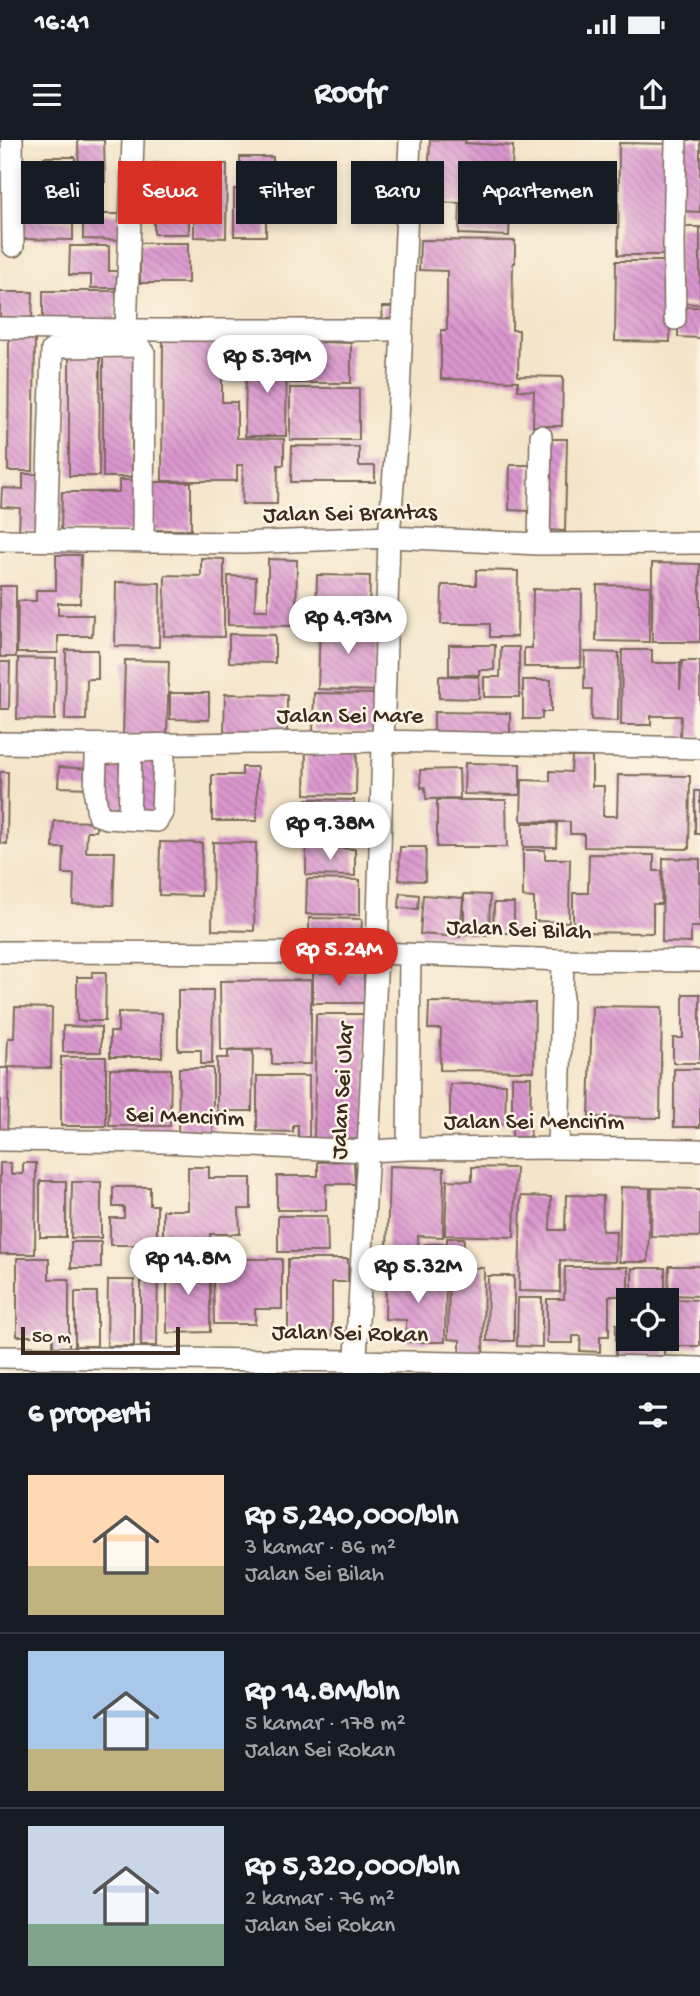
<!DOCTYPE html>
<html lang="id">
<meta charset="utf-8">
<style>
:root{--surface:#171b24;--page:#242831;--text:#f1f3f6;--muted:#9ea1a6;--line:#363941;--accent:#d93025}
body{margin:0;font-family:"Gochi Hand",sans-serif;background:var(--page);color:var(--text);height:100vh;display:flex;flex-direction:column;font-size:26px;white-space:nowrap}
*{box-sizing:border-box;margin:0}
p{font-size:23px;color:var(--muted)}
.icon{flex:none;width:38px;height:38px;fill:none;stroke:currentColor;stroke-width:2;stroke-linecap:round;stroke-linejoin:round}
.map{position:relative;height:1233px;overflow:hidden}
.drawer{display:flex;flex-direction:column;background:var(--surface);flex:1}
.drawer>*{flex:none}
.top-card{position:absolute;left:21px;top:21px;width:658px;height:63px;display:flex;gap:14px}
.fabs{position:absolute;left:616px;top:1148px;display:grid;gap:14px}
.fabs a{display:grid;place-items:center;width:63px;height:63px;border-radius:0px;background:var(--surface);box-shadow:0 4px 10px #0003;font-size:35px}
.scale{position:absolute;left:21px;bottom:18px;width:159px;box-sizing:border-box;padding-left:7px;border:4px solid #3b2a1e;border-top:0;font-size:19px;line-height:24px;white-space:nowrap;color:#3b2a1e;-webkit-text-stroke:5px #fcf5e5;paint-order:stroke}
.price{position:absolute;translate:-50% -60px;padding:0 16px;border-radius:24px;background:#fff;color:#222;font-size:23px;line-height:46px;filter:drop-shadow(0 2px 4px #0008)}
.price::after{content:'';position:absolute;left:50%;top:42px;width:21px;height:16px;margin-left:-10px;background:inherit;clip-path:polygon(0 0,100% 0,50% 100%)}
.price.selected{background:var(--accent);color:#fff}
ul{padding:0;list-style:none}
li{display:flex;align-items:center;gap:21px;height:175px;padding:0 28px}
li+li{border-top:2px solid var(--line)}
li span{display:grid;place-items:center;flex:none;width:196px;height:140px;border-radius:0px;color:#555}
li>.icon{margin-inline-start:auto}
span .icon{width:84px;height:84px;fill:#fffc;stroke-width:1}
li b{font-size:30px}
h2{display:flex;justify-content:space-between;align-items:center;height:84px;padding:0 28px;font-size:30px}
.pill{padding:0 24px;border-radius:0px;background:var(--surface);box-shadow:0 4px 10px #0003;font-size:24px;line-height:63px}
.pill.selected{background:var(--accent);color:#fff}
.status{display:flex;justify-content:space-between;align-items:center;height:49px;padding:0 35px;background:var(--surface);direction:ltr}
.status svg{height:19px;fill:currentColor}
header{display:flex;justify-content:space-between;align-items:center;height:91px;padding:0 28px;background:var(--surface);font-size:32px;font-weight:700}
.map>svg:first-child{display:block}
</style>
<div class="status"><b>16:41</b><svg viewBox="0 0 49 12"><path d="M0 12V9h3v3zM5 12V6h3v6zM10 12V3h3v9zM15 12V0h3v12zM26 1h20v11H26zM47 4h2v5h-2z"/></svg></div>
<header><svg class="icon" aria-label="menu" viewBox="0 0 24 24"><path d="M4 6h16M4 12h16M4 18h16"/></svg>Roofr<svg class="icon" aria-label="share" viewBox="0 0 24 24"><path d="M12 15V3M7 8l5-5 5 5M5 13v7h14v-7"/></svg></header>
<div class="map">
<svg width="700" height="1233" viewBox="0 0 700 1233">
<defs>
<pattern id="building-back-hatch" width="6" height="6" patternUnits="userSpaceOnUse" patternTransform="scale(1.75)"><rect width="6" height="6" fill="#db97cf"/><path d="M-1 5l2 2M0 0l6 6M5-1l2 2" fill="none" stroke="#b37ba7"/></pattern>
</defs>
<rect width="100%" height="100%" fill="#fcf5e5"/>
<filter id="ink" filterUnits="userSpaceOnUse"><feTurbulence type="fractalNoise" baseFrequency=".0143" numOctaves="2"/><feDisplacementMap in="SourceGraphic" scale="14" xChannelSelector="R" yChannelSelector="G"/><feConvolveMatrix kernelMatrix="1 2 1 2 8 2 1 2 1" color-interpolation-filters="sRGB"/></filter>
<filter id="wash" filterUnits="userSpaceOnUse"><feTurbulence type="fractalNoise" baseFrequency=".00686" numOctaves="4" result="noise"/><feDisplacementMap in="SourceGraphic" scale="28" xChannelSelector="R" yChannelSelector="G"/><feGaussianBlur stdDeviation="1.57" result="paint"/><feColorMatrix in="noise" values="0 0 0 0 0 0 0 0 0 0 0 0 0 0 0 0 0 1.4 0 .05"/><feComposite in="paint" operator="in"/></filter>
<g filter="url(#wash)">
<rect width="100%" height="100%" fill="#f4e5ca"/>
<g id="blocks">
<path fill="url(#building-back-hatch)" d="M78 0H104L105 42H79Z
M430 0H466L465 3 513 6 509 96 459 94 460 63 427 62Z
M680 0H700V72L680 71Z
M619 3 673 4 672 115H618Z
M44 17H75V78L20 77V46H44Z
M240 17H273V54H266V96H234V49H240Z
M154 23H189V94H154Z
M194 24H227L226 98 194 97Z
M83 74H119V100L83 99Z
M19 80 73 81V100L19 99Z
M678 87H700V164L677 163Z
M420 100 515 101V123H513L512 190H519L518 236 563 237 562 286H533L534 251 518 250V241L441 239V190H447V131L419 130Z
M140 103H188V143H140Z
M70 106H109V131H122V148H91V135H69Z
M616 121H671L670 202 615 201Z
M43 151H116V186H43Z
M0 152H33L32 182H0Z
M382 167H392V184L383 185Z
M678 167H700V198L678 197Z
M290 190H320V202L351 203V243H290Z
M9 198H35L33 331H8Z
M163 198H222V262H237V298L284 299V325H278L277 364H242L243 325H237V341H162Z
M258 208H287L286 296H245L246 229H258Z
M103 214 133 215 132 337H103Z
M69 215H100L99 336H69Z
M290 248H359V300H290Z
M548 299H567L565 391 546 390Z
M292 306 359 307V326H375V342H291Z
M510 325H530L529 371 509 370Z
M23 334H43L41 392H19L20 368 1 367 2 348 23 349Z
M119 340H139V392L61 391 62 352H119Z
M154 342H191V390H154Z
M56 415H81L80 463H58V475H93L92 496H58V513H17L18 461H36V450H56Z
M201 418 224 419V497L164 496 165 435 201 436Z
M268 419 297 420 296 486 228 485V436L256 437 255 470H268Z
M652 423 700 424V502H652Z
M476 430 518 431 517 497H490V484H441L442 445H476Z
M317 435 370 436 369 478 316 477Z
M116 442 160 443 159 507 115 506Z
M597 445 650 446 649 502 596 501Z
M0 446H16V517H0Z
M533 449 582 450 581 527H524V508H532Z
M320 481 377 482 375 551 318 549Z
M229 494 275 495V523L229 522Z
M449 505H495L494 530H479V535H449Z
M501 507H519V557H484V537H500Z
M66 510H98V539H87L86 580H65Z
M622 510H652V523H680V550L682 521H700V597H680L681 576H651V585H621Z
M585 512 619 513 618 581 591 580 592 549H584Z
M18 518 56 519 55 580 17 579Z
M125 520 169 521 167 596H123Z
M0 522H10L9 569H0Z
M439 536 479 537V559L439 558Z
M523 540H551V572H542V579H523Z
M170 553H209V580L170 579Z
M314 553 375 554 374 593 313 591Z
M225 554 287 555V595L224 594Z
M434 572 510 573V594H434Z
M306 606 357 607 356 655 305 654Z
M133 614H161L160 674H133Z
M101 615 128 616 127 673H100Z
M572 617H592V646H604L603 676H617L618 635 690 636 689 709 584 707V694H570V682L521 681 522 640 550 641V631L571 632Z
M465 623 520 624V655L464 654Z
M59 627 91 629V648L58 647Z
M242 627H257V681H212V635H242Z
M459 629 460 658 426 659 425 647 421 648 420 630Z
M0 632H8L7 704 0 703Z
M695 651H700V694H695Z
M307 659 354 660 353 703 306 702Z
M437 660H506L507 707H437Z
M54 681 97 682 96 691H87L86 712H115L113 765 73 764 74 734H63L64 708H53Z
M523 683H557L556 707H523Z
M160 702 202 703 201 756 159 755Z
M213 702 256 703 254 791 212 790Z
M306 707 355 709V736L306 735Z
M400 707H426L425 741 399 740Z
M523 710H545V719H570L569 782 534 781V758L523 757Z
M589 714 654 715V731H662L661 764H653V793L573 792V753H588Z
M663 718 700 719V787H691V803L662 802Z
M307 739 360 740V775L306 774Z
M400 753 419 755 418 769 399 768Z
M464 754 490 755 489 795 464 794Z
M423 755 463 758 460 797 420 794Z
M494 763H514V793H493Z
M309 778 362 779 361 798 309 797Z
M92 832H106L105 881H77V837H92Z
M364 832 365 863H313V833Z
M311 840V924H272V909L221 910 220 841Z
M178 850H213L212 924H201V910H178Z
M683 854H700V923H673V898H683Z
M429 862 535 863 534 931 440 930 441 889H428Z
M592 866 662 867 660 978 589 977Z
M15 867 52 868 51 928 7 927 8 898H14Z
M118 872 162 873V917H110V892H118Z
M316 874H367L366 1004H314Z
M63 886 101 887V912H63Z
M228 911H253L252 971H217V918H228Z
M61 917H106V986H61Z
M0 928H9L7 995H0Z
M179 928H213V998H178Z
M110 929H171L170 986H109Z
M674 929H700V987H674Z
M257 936H309V997H298V985H293V992L257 991Z
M512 937H531L530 997H512Z
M450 944H506L505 984H450Z
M354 1021 355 1044H326V1070H277V1036H318V1022Z
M0 1023H11V1034H23V1023H36L35 1114H0Z
M389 1026 444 1028 443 1097 418 1096V1114L387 1113Z
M188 1027H209V1038H251V1069H239L240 1094H210V1114H163V1070H188Z
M472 1027 516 1028 514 1097 445 1095 447 1040 472 1041Z
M40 1041H66V1097H40Z
M72 1042H101V1098H71Z
M113 1047H150V1065H157V1099H150V1105H110V1078H124V1067H113Z
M621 1047 650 1048 648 1122H619Z
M652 1048 700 1049V1097L651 1096Z
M566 1055 603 1056 602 1091H616L615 1122 560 1120V1152L519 1151 521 1056 551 1057 550 1090H565Z
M278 1076H327L328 1112H278Z
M447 1098H464L463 1119 423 1118 424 1104H447Z
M71 1102H101V1128H71Z
M17 1118H49V1139H69V1211H53V1192H49V1196H17Z
M213 1119H282V1169H255V1184H214Z
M288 1119H348V1142H332V1196H288Z
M141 1120H158L157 1206H141Z
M167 1122H210V1192L167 1193Z
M669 1126H700V1156L668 1155Z
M449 1127 484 1128 483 1218H460V1200L448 1199Z
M565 1127H628V1156H609V1196H600V1212L580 1211 581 1196H573V1203H547V1159H564Z
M632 1128H665V1160H632Z
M386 1134 446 1135 445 1202H406V1180L385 1179Z
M488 1136H514V1201H487Z
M108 1140H134V1206H107Z
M75 1152H97V1206H75Z
M518 1158H542V1207L517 1206Z
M669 1159 700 1160V1206H668Z
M616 1184H628V1199H664V1216H616Z"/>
</g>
</g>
<g filter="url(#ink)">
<use href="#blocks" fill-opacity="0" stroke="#7c6b5a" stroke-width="2"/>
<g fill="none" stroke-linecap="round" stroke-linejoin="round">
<defs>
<path id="minor" d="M12 0 13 106
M675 179 674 104 676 0
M0 188 126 190 133 0
M126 190H401
M0 400 243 403 389 397 539 404 700 403
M46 400 52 210 57 207 138 206 144 212 143 402
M539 404 541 296
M0 603 130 605 382 601 700 608
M129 679 131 611 101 614 96 618 95 655 98 675 107 678 157 681 162 673 164 618 162 612 156 610 142 611
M0 812 377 813 563 820 700 821
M0 1000 163 1002 368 1011 408 1009 558 1008 700 1010
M558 1008 563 820
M408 1009 410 814
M0 1217 355 1221 700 1228
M355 1233 368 1011 377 813 389 397 398 279 410 0"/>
</defs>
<use href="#minor" stroke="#7c6b5a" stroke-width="24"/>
<use href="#minor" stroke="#fff" stroke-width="21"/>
</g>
</g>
<g text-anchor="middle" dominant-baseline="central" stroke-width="5" stroke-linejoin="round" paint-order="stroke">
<g font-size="24" fill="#3b2a1e" stroke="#fcf5e5">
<text transform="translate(350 375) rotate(-1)">Jalan Sei Brantas</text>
<text x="350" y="577">Jalan Sei Mare</text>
<text transform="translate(519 791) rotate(2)">Jalan Sei Bilah</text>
<text transform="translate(344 951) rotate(-87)">Jalan Sei Ular</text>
<text transform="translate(185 978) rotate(2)">Sei Mencirim</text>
<text x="534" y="983">Jalan Sei Mencirim</text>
<text transform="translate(350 1195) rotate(1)">Jalan Sei Rokan</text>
</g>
</g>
</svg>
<div class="fabs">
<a><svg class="icon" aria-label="locate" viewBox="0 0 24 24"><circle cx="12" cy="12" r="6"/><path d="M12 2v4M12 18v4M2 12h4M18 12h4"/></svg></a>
</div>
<div class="scale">50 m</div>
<b class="price" style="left:267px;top:255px">Rp 5.39M</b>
<b class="price" style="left:348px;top:516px">Rp 4.93M</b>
<b class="price" style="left:330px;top:722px">Rp 9.38M</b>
<b class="price selected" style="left:339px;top:848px">Rp 5.24M</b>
<b class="price" style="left:188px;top:1157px">Rp 14.8M</b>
<b class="price" style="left:418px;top:1165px">Rp 5.32M</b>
<div class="top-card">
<a class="pill">Beli</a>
<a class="pill selected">Sewa</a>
<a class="pill">Filter</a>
<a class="pill">Baru</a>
<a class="pill">Apartemen</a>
</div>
</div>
<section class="drawer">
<h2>6 properti<svg class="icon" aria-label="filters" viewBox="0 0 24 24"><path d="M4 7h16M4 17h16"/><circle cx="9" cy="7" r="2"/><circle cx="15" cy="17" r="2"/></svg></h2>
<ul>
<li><span style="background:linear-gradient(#ffd9b3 65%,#c2b280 0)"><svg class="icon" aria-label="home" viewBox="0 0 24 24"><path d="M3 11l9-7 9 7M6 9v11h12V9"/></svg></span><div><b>Rp 5,240,000/bln</b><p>3 kamar · 86 m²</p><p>Jalan Sei Bilah</p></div></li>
<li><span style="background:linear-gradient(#a9c7e8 70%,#c2b280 0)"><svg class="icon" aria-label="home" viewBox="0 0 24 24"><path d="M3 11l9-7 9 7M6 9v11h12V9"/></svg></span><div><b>Rp 14.8M/bln</b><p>5 kamar · 178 m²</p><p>Jalan Sei Rokan</p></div></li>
<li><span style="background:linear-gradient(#c9d6e8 70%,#7fa58c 0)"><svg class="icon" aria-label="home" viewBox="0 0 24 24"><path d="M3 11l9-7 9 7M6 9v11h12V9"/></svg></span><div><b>Rp 5,320,000/bln</b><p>2 kamar · 76 m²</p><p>Jalan Sei Rokan</p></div></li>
</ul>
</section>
